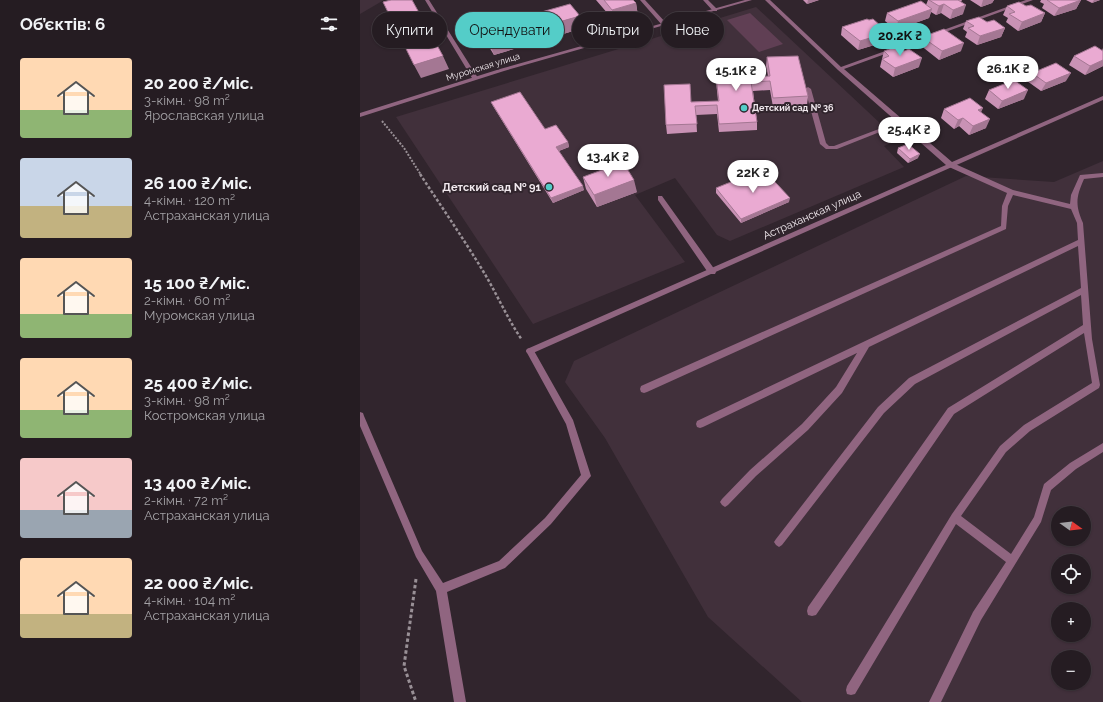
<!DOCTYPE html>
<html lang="uk">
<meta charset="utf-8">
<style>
:root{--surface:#251c22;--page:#31292f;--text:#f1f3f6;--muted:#a3a1a5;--line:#423a40;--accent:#54cdc8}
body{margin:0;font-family:Raleway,sans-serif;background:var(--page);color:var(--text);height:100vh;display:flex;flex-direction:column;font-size:15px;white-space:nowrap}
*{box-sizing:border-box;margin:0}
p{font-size:13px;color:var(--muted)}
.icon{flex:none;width:22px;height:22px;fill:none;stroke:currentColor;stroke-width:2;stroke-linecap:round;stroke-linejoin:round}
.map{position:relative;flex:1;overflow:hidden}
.panel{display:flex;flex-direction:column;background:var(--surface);width:360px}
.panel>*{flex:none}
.top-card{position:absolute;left:12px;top:12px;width:380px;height:36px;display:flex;gap:8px}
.needle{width:26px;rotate:105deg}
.fabs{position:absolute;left:691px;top:506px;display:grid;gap:8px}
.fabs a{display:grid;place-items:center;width:40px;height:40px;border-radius:50%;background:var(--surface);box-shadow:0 1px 3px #0004,0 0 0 1px var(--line);font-size:20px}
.price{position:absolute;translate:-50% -34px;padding:0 9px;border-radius:14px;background:#fff;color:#222;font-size:13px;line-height:26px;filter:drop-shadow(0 1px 2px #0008)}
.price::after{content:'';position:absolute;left:50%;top:24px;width:12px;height:9px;margin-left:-6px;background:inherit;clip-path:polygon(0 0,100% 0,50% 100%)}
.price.on{background:var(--accent);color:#111}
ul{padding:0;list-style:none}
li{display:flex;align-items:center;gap:12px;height:100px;padding:0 20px}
li span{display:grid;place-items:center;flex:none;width:112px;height:80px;border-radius:4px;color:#555}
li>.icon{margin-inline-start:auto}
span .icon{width:48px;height:48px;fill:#fffc;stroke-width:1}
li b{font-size:17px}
h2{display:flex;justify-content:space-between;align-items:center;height:48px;padding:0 20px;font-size:17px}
.pill{padding:0 14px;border-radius:18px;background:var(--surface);box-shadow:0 1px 3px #0004,0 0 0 1px var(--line);font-size:14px;line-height:36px}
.pill.on{background:var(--accent);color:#111}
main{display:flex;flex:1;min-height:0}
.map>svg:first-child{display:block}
</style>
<main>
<section class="panel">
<h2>Об’єктів: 6<svg class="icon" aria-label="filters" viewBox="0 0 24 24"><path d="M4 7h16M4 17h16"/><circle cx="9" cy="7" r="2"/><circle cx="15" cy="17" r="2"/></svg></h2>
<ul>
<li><span style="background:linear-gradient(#ffd9b3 65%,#8fb573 0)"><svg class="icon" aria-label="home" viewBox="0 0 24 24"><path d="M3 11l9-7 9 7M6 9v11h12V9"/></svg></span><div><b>20 200 ₴/міс.</b><p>3-кімн. · 98 m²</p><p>Ярославская улица</p></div></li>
<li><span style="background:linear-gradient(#c9d6e8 60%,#c2b280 0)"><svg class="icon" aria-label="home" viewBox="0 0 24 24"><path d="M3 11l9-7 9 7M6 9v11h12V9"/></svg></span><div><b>26 100 ₴/міс.</b><p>4-кімн. · 120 m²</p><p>Астраханская улица</p></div></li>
<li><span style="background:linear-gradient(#ffd9b3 70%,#8fb573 0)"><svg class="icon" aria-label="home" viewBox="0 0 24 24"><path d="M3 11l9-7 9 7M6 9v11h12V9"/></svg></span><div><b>15 100 ₴/міс.</b><p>2-кімн. · 60 m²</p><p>Муромская улица</p></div></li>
<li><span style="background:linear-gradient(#ffd9b3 65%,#8fb573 0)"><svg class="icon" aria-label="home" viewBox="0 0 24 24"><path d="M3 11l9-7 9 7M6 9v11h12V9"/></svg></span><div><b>25 400 ₴/міс.</b><p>3-кімн. · 98 m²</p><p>Костромская улица</p></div></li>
<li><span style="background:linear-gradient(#f6c9c9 65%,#9aa5b1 0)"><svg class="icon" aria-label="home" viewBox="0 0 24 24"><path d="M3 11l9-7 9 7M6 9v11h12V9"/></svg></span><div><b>13 400 ₴/міс.</b><p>2-кімн. · 72 m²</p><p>Астраханская улица</p></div></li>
<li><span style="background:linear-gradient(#ffd9b3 70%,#c2b280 0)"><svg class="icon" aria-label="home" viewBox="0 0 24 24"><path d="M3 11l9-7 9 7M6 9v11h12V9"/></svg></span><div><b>22 000 ₴/міс.</b><p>4-кімн. · 104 m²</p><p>Астраханская улица</p></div></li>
</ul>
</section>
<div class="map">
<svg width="743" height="702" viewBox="0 0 743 702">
<rect width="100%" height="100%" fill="#31252d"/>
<path fill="#41303b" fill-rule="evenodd" d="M0 0H24L0 14Z
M396 7 538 140 524 146 544 167 370 241 357 235 315 178 275 195 325 262 173 324 36 117Z
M743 161V702H442L348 617 245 438 205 382 214 361 606 176 694 182ZM698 513H724V539H698ZM698 561H724V587H698ZM698 609H724V635H698ZM698 657H724V683H698Z"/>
<path fill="#603f54" d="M390 13 423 44 399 52 367 20Z"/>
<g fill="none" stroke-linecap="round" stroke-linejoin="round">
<path stroke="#999096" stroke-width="2" stroke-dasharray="2 1.5" stroke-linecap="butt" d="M22 121 44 148 61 175"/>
<path stroke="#999096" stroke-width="2.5" stroke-dasharray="3 2" stroke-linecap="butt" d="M60 174C81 206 103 238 123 271 137 294 147 318 162 340"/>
<path stroke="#999096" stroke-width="3" stroke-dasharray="3.5 2.5" stroke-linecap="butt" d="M56 579 44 666 56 702"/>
<path fill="#906580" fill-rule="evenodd" d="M65 0H69L118 78 117 79 112 78Z
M280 0H285L306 23V25H302Z
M343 0H348L357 9V11H353Z
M448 87 451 89 466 143 469 146H474L540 121 542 120 545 122 477 149H466L460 144 445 89Z
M589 163H593L653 190 710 204 711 195 720 175 743 173V177L724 179C716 197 715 205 723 223L732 339 740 385 739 388 670 431 646 452 601 516 651 554 674 517 684 484 710 463 743 443V452L716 469 691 490 681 522 621 620 581 702H569L613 612 646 562 596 524 495 694 491 695 487 694 486 690 487 686 592 514 640 446 664 425 732 383 724 333 594 414 456 615 452 616 448 615 447 611 448 607 588 408 723 325 721 295 555 384 524 413 422 545 419 547 416 545 414 542 416 539 518 407 549 378 721 288 718 246 509 347 482 393 448 430 396 476 368 505 365 507 362 505 360 502 362 499 390 470 442 424 476 387 497 353 343 427 340 428 337 427 336 424 337 421 718 240 717 223 711 209 653 195 648 206 646 229 287 392 284 393 281 392 280 389 281 386 641 226 642 206 647 193 589 167Z
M298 196H302L355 270 356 272 355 274H349L298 200Z
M170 348 173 349 213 420 231 476 191 524 145 568 87 592 106 702H94L76 591 56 557 0 426V412L3 413 4 416 62 551 83 583 139 561 185 518 221 475 206 424 166 351 167 349Z"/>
<path fill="#906580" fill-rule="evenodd" d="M385 0H392L144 71 0 117V113L140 69Z
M405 0H410L481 67 666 0H673L484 69 592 162 743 96V100L173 353 170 354 167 353 166 351 167 349 586 165 478 70Z"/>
</g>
<path fill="#c992b5" d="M236 0H273L276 3 278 16 255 22Z
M443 0H459L447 4Z
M568 0H602L601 2 603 14 590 19 581 13 576 15 571 12 569 18 536 30 525 21 527 13 566 5Z
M610 0H634L632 3 621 7Z
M681 0H721L716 9 694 16 682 8 684 4 680 2Z
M726 0H740L732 3Z
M647 6H666L685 13 681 22 658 31 646 22 648 18 643 15Z
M606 21 627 22 645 28 641 37 617 45 605 37 607 32 603 29Z
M482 27 521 32V43L498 50 481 35Z
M223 28 134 55 126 42 121 29Z
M562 37 601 51 579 60 560 45Z
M743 48V66L725 75 709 65 714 56 742 51Z
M524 51 559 67 533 77 520 67Z
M407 57 448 96 447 105 413 107 410 90 393 91 397 122V130L359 132 357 114 336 115 337 132 307 134 306 125 331 102 358 101 355 71 354 62 387 77 408 76 406 66Z
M672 73 706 81 681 91 667 81Z
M629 90 664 99 638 109 625 99Z
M131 102 185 129 208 142 209 147 199 151 224 190 193 203 133 106Z
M584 109 621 112 626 128 609 135 599 126 594 129 581 118Z
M538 148 558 158 548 163 537 153Z
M223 177 277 192 237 207 226 189Z
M356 188 429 202 381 223 356 193Z"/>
<path fill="#a47793" d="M448 0H459L447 4Z
M623 0H634L632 3 621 7Z
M721 0 716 9 694 16 699 8Z
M734 0H740L732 3Z
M276 3 278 16 255 22 252 10Z
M584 4 581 13 576 15 579 6Z
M606 5 603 14 590 19 593 10Z
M572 9 569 18 536 30 538 21Z
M685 13 681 22 658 31 662 22Z
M220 16 223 28 134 55 129 42Z
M522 27 520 35 523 34 521 43 498 50 500 41 516 29Z
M645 28 641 37 617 45 620 36Z
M604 43 601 51 579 60 582 51Z
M83 56 89 69 61 78 54 65Z
M562 58 559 67 533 77 535 68Z
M743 60V66L725 75 730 66Z
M711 73 706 81 681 91 686 83Z
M668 90 664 99 638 109 642 101Z
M623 108 619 117 618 110Z
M603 118 599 126 594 129 598 120Z
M630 119 626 128 609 135 613 126Z
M208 142 209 147 198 151 196 147Z
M560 154 558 158 548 163 550 159Z
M274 180 277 192 237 207 234 195Z
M223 186 224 190 193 203 191 198Z
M430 198 429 202 381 223V219Z"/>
<path fill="#eaaad2" stroke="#a47793" d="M31 0H52L83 56 54 65 23 2Z
M244 0H273L276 3 252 10Z
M569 0H598L606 5 593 10 584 4 579 6Z
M687 0H721L699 8Z
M561 1 572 9 538 21 527 13Z
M659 2 666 6 671 5 685 13 662 22 649 14 655 12 647 6Z
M210 4 220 16 129 42 121 29Z
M619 17 627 22 634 20 645 28 620 36 608 28 614 26 606 21Z
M507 19 509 20 513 19 522 27 516 29 523 34 500 41 482 27Z
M584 29 604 43 582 51 562 37Z
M537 46 544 51 549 49 562 58 535 68 522 59 529 56 524 51Z
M735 46 743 51V60L730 66 714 56Z
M438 56 448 96 413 98 410 81 391 82 397 122 359 124 357 105 335 106 337 124 306 125 304 85 330 84 331 102 359 101 354 62 385 61 387 77 410 76 407 57Z
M696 63 711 73 686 83 672 73Z
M654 80 668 90 642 101 629 90Z
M160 92 185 129 196 125 208 142 196 147 223 186 191 198 131 102Z
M610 98 623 108 618 110 630 119 613 126 603 118 598 120 584 109Z
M548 144 560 154 550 159 538 148Z
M263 162 274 180 234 195 223 177Z
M403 169 430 198 381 219 356 188Z"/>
<g fill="#54cdc8" stroke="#31252d" stroke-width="1.5">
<circle cx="384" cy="108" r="4"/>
<circle cx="189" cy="187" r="4"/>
</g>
<g text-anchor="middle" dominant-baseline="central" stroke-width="4" stroke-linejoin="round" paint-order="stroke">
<g font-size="9" fill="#f1e9ee" stroke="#31252d">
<text transform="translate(123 67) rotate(-17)">Муромская улица</text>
</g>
<g font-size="9" font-weight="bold" fill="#f1e9ee" stroke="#31252d" text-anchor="start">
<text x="392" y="108">Детский сад № 36</text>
</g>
<g font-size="11" font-weight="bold" fill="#f1e9ee" stroke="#31252d" text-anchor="end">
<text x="181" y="187">Детский сад № 91</text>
</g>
<g font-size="11" fill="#f1e9ee" stroke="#31252d">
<text transform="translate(452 215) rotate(-24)">Астраханская улица</text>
</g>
</g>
</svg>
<div class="fabs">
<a><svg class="needle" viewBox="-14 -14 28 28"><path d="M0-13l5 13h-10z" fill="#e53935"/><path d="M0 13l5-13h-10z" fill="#a3a1a5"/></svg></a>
<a><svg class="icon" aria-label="locate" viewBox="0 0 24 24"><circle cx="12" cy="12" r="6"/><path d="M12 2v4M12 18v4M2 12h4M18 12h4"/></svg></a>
<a>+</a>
<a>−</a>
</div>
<b class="price on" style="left:540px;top:57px">20.2K ₴</b>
<b class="price" style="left:648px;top:90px">26.1K ₴</b>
<b class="price" style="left:376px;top:92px">15.1K ₴</b>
<b class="price" style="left:549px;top:151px">25.4K ₴</b>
<b class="price" style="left:248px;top:178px">13.4K ₴</b>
<b class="price" style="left:393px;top:194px">22K ₴</b>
<div class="top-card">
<a class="pill">Купити</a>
<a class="pill on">Орендувати</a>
<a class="pill">Фільтри</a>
<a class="pill">Нове</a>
</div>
</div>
</main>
